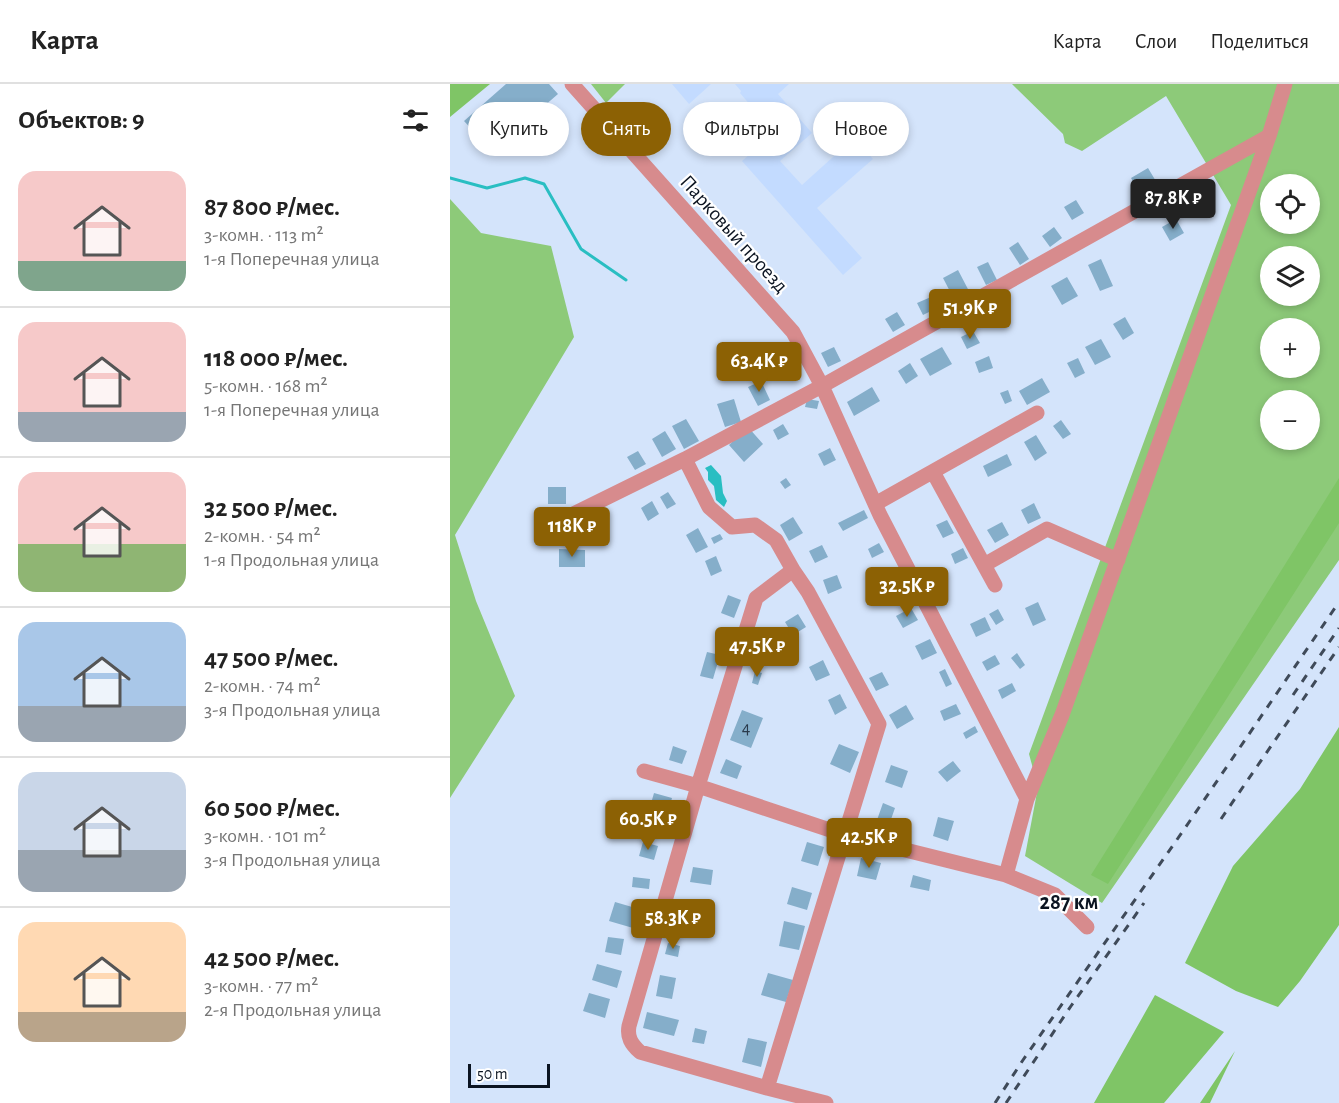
<!DOCTYPE html>
<html lang="ru">
<meta charset="utf-8">
<style>
:root{--surface:#fff;--page:#f6f6f6;--text:#222;--muted:#767676;--line:#e0e0e0;--accent:#8c6104}
body{margin:0;font-family:"Alegreya Sans",sans-serif;background:var(--page);color:var(--text);height:100vh;display:flex;flex-direction:column;font-size:22px;white-space:nowrap}
*{box-sizing:border-box;margin:0}
p{font-size:20px;color:var(--muted)}
.icon{flex:none;width:33px;height:33px;fill:none;stroke:currentColor;stroke-width:2;stroke-linecap:round;stroke-linejoin:round}
.map{position:relative;flex:1;overflow:hidden}
.details{display:flex;flex-direction:column;background:var(--surface);width:450px}
.details>*{flex:none}
.hud{position:absolute;left:18px;top:18px;width:570px;height:54px;display:flex;gap:12px}
.controls{position:absolute;left:810px;top:90px;display:grid;gap:12px}
.controls a{display:grid;place-items:center;width:60px;height:60px;border-radius:50%;background:var(--surface);box-shadow:0 3px 9px #0003;font-size:30px}
.scale{position:absolute;left:18px;bottom:15px;width:82px;box-sizing:border-box;padding-left:6px;border:3px solid #0b1421;border-top:0;font-size:16px;line-height:21px;white-space:nowrap;color:#0b1421;-webkit-text-stroke:4px #fff;paint-order:stroke}
.price{position:absolute;translate:-50% -51px;padding:0 14px;border-radius:6px;background:var(--accent);color:#fff;font-size:20px;line-height:39px;filter:drop-shadow(0 2px 3px #0008)}
.price::after{content:'';position:absolute;left:50%;top:36px;width:18px;height:14px;margin-left:-9px;background:inherit;clip-path:polygon(0 0,100% 0,50% 100%)}
.price.on{background:#222;color:#fff}
ul{padding:0;list-style:none}
li{display:flex;align-items:center;gap:18px;height:150px;padding:0 18px}
li+li{border-top:2px solid var(--line)}
li span{display:grid;place-items:center;flex:none;width:168px;height:120px;border-radius:18px;color:#555}
li>.icon{margin-inline-start:auto}
span .icon{width:72px;height:72px;fill:#fffc;stroke-width:1}
li b{font-size:26px}
h2{display:flex;justify-content:space-between;align-items:center;height:72px;padding:0 18px;font-size:26px}
.chip{padding:0 21px;border-radius:27px;background:var(--surface);box-shadow:0 3px 9px #0003;font-size:21px;line-height:54px}
.chip.on{background:var(--accent);color:#fff}
header{display:flex;align-items:center;gap:36px;box-sizing:border-box;height:84px;padding:0 30px;background:var(--surface);border-bottom:2px solid var(--line)}
header strong{font-size:28px}
nav{display:flex;gap:33px;margin-inline-start:auto;font-size:21px}
main{display:flex;flex:1;min-height:0}
.map>svg:first-child{display:block}
</style>
<header>
<strong>Карта</strong>
<nav><a>Карта</a><a>Слои</a><a>Поделиться</a></nav>
</header>
<main>
<section class="details">
<h2>Объектов: 9<svg class="icon" aria-label="filters" viewBox="0 0 24 24"><path d="M4 7h16M4 17h16"/><circle cx="9" cy="7" r="2"/><circle cx="15" cy="17" r="2"/></svg></h2>
<ul>
<li><span style="background:linear-gradient(#f6c9c9 75%,#7fa58c 0)"><svg class="icon" aria-label="home" viewBox="0 0 24 24"><path d="M3 11l9-7 9 7M6 9v11h12V9"/></svg></span><div><b>87 800 ₽/мес.</b><p>3-комн. · 113 m²</p><p>1-я Поперечная улица</p></div></li>
<li><span style="background:linear-gradient(#f6c9c9 75%,#9aa5b1 0)"><svg class="icon" aria-label="home" viewBox="0 0 24 24"><path d="M3 11l9-7 9 7M6 9v11h12V9"/></svg></span><div><b>118 000 ₽/мес.</b><p>5-комн. · 168 m²</p><p>1-я Поперечная улица</p></div></li>
<li><span style="background:linear-gradient(#f6c9c9 60%,#8fb573 0)"><svg class="icon" aria-label="home" viewBox="0 0 24 24"><path d="M3 11l9-7 9 7M6 9v11h12V9"/></svg></span><div><b>32 500 ₽/мес.</b><p>2-комн. · 54 m²</p><p>1-я Продольная улица</p></div></li>
<li><span style="background:linear-gradient(#a9c7e8 70%,#9aa5b1 0)"><svg class="icon" aria-label="home" viewBox="0 0 24 24"><path d="M3 11l9-7 9 7M6 9v11h12V9"/></svg></span><div><b>47 500 ₽/мес.</b><p>2-комн. · 74 m²</p><p>3-я Продольная улица</p></div></li>
<li><span style="background:linear-gradient(#c9d6e8 65%,#9aa5b1 0)"><svg class="icon" aria-label="home" viewBox="0 0 24 24"><path d="M3 11l9-7 9 7M6 9v11h12V9"/></svg></span><div><b>60 500 ₽/мес.</b><p>3-комн. · 101 m²</p><p>3-я Продольная улица</p></div></li>
<li><span style="background:linear-gradient(#ffd9b3 75%,#b9a48a 0)"><svg class="icon" aria-label="home" viewBox="0 0 24 24"><path d="M3 11l9-7 9 7M6 9v11h12V9"/></svg></span><div><b>42 500 ₽/мес.</b><p>3-комн. · 77 m²</p><p>2-я Продольная улица</p></div></li>
</ul>
</section>
<div class="map">
<svg width="889" height="1019" viewBox="0 0 889 1019">
<rect width="100%" height="100%" fill="#d4e4fb"/>
<path fill="#c3dbff" d="M222 0H261L239 20Z
M285 0H339L328 10 362 49 330 77 352 101 404 54 423 75 367 124 412 174 393 191 292 77 328 45 311 26 307 29 290 9 291 7Z"/>
<path fill="#8dca79" fill-rule="evenodd" d="M141 0H175L156 19Z
M562 0H889V476L652 819 575 772 588 703 579 670 781 121 716 12 632 67 615 59 613 50ZM820 100H860V140H820ZM820 172H860V212H820ZM820 244H860V284H820ZM820 316H860V356H820Z
M0 115 31 149 101 162 124 253 5 451 26 517 65 612 0 714Z"/>
<path fill="#7fc566" d="M0 0H40L0 33Z
M889 394V439L658 800 641 791Z
M889 643V841L850 897 828 923 786 907 735 879 783 782 850 705Z
M705 911 774 948 714 1019H644Z
M785 967 760 1019H750Z"/>
<path fill="#29bec2" d="M261 381 271 392 273 409 277 417 274 423 266 416 264 402 258 396V388L255 384Z"/>
<g fill="none" stroke-linecap="round" stroke-linejoin="round">
<path stroke="#29bec2" stroke-width="3" d="M0 94 37 104 75 94 94 100 131 165 176 196"/>
</g>
<path fill="#85aeca" d="M56 0H99L108 10 42 67 14 37Z
M698 84 707 99 690 109 681 94Z
M626 116 634 129 622 136 614 123Z
M726 135 734 149 720 157 712 143Z
M604 143 612 154 600 163 592 152Z
M568 158 579 175 570 181 559 164Z
M651 175 663 202 650 207 638 181Z
M538 178 547 196 536 201 527 183Z
M508 186 520 209 505 217 493 194Z
M617 193 628 212 612 221 601 202Z
M481 213 487 224 473 231 467 219Z
M447 228 455 241 443 248 435 235Z
M675 233 684 249 673 256 663 240Z
M523 247 530 259 517 265 511 253Z
M651 255 661 273 645 281 635 263Z
M384 263 391 277 378 283 371 269Z
M492 263 502 280 480 292 470 275Z
M539 272 543 284 529 289 525 278Z
M628 274 635 289 625 294 617 279Z
M338 276 346 289 333 296 326 284Z
M460 279 468 292 456 300 448 287Z
M592 294 600 308 577 321 569 307Z
M311 297 320 316 308 322 298 303Z
M422 303 430 317 404 332 397 318Z
M558 306 562 317 555 320 550 309Z
M284 315 291 338 275 343 267 320Z
M357 315 369 317 367 325 355 323Z
M236 335 249 357 234 365 222 342Z
M611 336 621 350 613 355 603 342Z
M333 340 339 350 328 356 323 346Z
M298 343 313 360 294 378 279 361Z
M215 347 226 365 212 373 202 355Z
M586 351 597 369 585 377 574 358Z
M380 364 386 376 374 382 368 370Z
M188 367 196 380 185 386 177 373Z
M557 370 562 381 538 393 533 382Z
M336 394 341 401 335 405 330 398Z
M98 403H116V420H98Z
M218 408 226 420 217 425 210 413Z
M202 417 209 430 198 437 191 424Z
M584 419 591 434 578 440 571 426Z
M414 426 418 434 393 447 388 439Z
M343 433 353 449 339 457 330 441Z
M497 436 504 449 493 454 486 441Z
M552 438 559 451 545 459 537 446Z
M248 444 258 463 246 469 236 451Z
M270 450 273 455 264 460 261 454Z
M429 459 434 468 422 474 418 465Z
M372 461 378 473 365 479 359 467Z
M513 464 518 474 505 480 501 470Z
M109 465 135 466V483H109Z
M266 472 272 487 261 492 255 477Z
M387 491 392 504 378 510 373 496Z
M447 495 450 506 423 514 420 504Z
M278 511 291 516 284 534 271 529Z
M588 518 596 536 583 542 575 524Z
M461 524 468 536 453 544 446 532Z
M548 525 554 536 546 541 539 530Z
M348 530 356 543 343 551 335 538Z
M535 533 541 546 526 553 520 540Z
M321 546 327 548 322 563 316 561Z
M480 555 487 569 472 576 465 562Z
M257 568 270 571 263 595 250 592Z
M567 569 575 581 570 585 561 574Z
M545 571 550 580 537 587 532 578Z
M373 576 380 591 366 597 359 583Z
M495 585 502 600 496 603 489 588Z
M305 587 312 589 308 601 302 599Z
M432 588 439 601 426 607 419 594Z
M562 599 566 607 552 615 548 606Z
M390 610 397 624 385 631 378 616Z
M506 620 511 630 494 637 490 627Z
M456 621 464 635 447 645 439 631Z
M292 626 313 634 301 664 280 656Z
M525 642 528 648 516 655 513 649Z
M389 660 409 668 400 689 380 680Z
M223 662 237 667 232 680 219 676Z
M276 675 292 682 287 695 270 689Z
M503 677 511 687 497 698 488 688Z
M441 681 458 687 452 704 435 698Z
M204 709 222 714 218 728 200 723Z
M433 719 445 724 439 741 427 736Z
M488 733 504 737 498 757 483 752Z
M193 758 208 762 204 776 189 772Z
M357 758 374 763 368 782 351 777Z
M411 774 431 779 426 796 407 792Z
M243 783 263 786 261 801 240 798Z
M463 791 481 796 479 807 460 803Z
M183 793 200 795 199 805 182 803Z
M342 803 362 809 357 826 337 820Z
M165 818 189 825 183 844 159 837Z
M334 837 355 842 349 866 329 862Z
M158 853 174 855 171 871 155 868Z
M218 859 230 862 228 873 215 870Z
M147 880 172 887 167 904 142 896Z
M318 889 343 896 336 918 311 911Z
M210 891 226 894 222 915 206 912Z
M139 909 160 915 155 934 133 927Z
M197 928 229 936 224 952 193 944Z
M245 944 257 947 254 960 242 958Z
M298 954 317 958 311 983 292 978Z"/>
<g fill="none" stroke-linecap="round" stroke-linejoin="round">
<path stroke="#d78b8d" stroke-width="15" d="M122 0 343 248 372 302 430 431 577 715
M235 375 259 423 282 443 305 441 326 456 343 486 358 508 429 640 317 1004
M483 388 545 501
M425 420 587 329
M95 444 235 375 372 302 819 52
M534 481 597 445 668 476
M343 486 306 514 248 702 179 942C177 953 181 960 190 968L317 1004 376 1019
M194 687 248 702 395 751 556 791 605 811 637 843
M556 791 577 715 612 631 819 52 835 0"/>
<path stroke="#3f4a59" stroke-width="3" stroke-dasharray="8 8" stroke-linecap="butt" d="M843 611 889 544
M771 735 889 563
M545 1019 573 976 733 747 889 518
M556 1019 621 922 694 819"/>
</g>
<g text-anchor="middle" dominant-baseline="central" stroke-width="4.5" stroke-linejoin="round" paint-order="stroke">
<g font-size="18" fill="#2a3a4b">
<text x="296" y="645">4</text>
</g>
<g font-size="21" fill="#0b1421" stroke="#fff">
<text transform="translate(284 150) rotate(48)">Парковый проезд</text>
</g>
<g font-size="22" font-weight="bold" fill="#0b1421" stroke="#fff">
<text x="619" y="818">287 км</text>
</g>
</g>
</svg>
<div class="controls">
<a><svg class="icon" aria-label="locate" viewBox="0 0 24 24"><circle cx="12" cy="12" r="6"/><path d="M12 2v4M12 18v4M2 12h4M18 12h4"/></svg></a>
<a><svg class="icon" aria-label="layers" viewBox="0 0 24 24"><path d="M12 4l9 5-9 5-9-5zM3 14l9 5 9-5"/></svg></a>
<a>+</a>
<a>−</a>
</div>
<div class="scale">50 m</div>
<b class="price on" style="left:723px;top:146px">87.8K ₽</b>
<b class="price" style="left:520px;top:256px">51.9K ₽</b>
<b class="price" style="left:309px;top:309px">63.4K ₽</b>
<b class="price" style="left:122px;top:474px">118K ₽</b>
<b class="price" style="left:457px;top:534px">32.5K ₽</b>
<b class="price" style="left:307px;top:594px">47.5K ₽</b>
<b class="price" style="left:198px;top:767px">60.5K ₽</b>
<b class="price" style="left:419px;top:785px">42.5K ₽</b>
<b class="price" style="left:223px;top:866px">58.3K ₽</b>
<div class="hud">
<a class="chip">Купить</a>
<a class="chip on">Снять</a>
<a class="chip">Фильтры</a>
<a class="chip">Новое</a>
</div>
</div>
</main>
